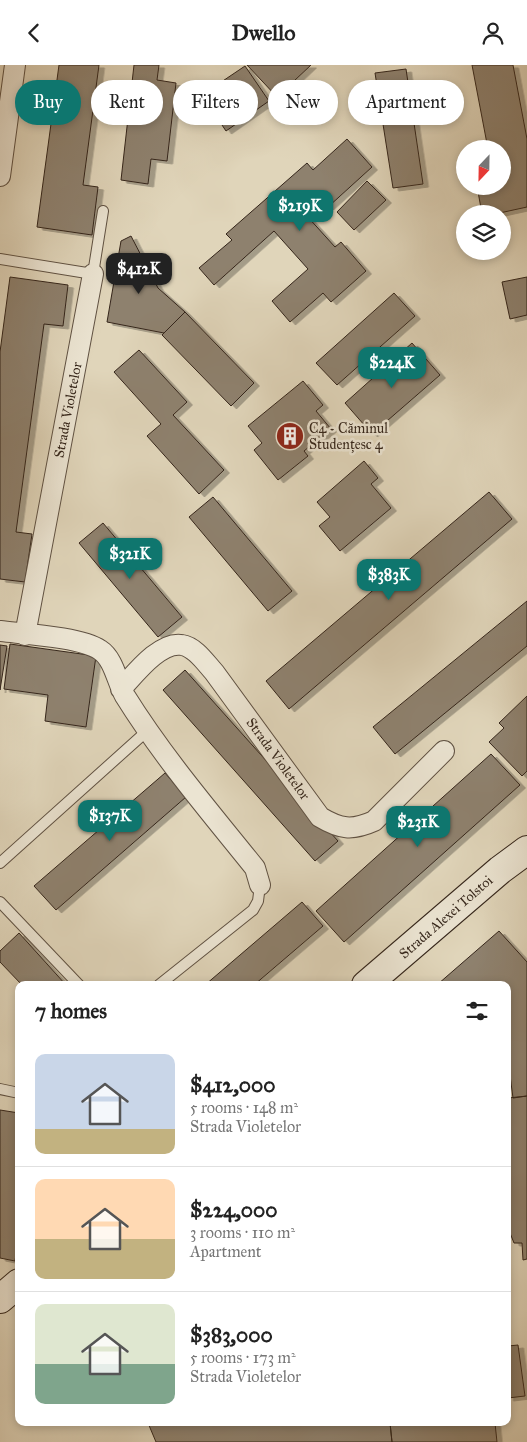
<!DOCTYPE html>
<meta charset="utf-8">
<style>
:root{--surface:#fff;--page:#f2f2f2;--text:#222;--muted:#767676;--line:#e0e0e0;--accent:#0f766e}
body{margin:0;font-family:"IM FELL Great Primer",serif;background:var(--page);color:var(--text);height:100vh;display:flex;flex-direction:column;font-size:19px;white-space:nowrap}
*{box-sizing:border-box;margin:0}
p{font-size:16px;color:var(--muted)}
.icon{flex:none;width:28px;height:28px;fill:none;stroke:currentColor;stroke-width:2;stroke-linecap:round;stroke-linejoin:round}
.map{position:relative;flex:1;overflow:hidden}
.drawer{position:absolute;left:15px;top:916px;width:496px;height:445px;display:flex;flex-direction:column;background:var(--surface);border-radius:10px;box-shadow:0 2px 8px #0003}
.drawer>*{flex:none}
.banner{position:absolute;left:15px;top:15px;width:498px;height:45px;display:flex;gap:10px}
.needle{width:32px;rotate:202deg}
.tools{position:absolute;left:456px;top:75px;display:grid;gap:10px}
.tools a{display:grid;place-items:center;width:55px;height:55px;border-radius:50%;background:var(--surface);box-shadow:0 2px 8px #0003;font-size:25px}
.price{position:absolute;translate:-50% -42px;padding:0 11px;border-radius:10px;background:var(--accent);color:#fff;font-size:16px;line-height:32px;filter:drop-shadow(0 1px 2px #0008)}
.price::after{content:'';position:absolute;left:50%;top:30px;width:15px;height:11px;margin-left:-8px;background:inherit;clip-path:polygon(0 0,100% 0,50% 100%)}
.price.on{background:#222;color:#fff}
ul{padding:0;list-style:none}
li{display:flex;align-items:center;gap:15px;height:125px;padding:0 20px}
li+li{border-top:1px solid var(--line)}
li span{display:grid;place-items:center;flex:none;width:140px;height:100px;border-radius:10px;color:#555}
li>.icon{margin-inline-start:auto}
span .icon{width:60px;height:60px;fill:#fffc;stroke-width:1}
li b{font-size:21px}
h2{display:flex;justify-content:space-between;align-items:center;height:60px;padding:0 20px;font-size:21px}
.pill{padding:0 18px;border-radius:22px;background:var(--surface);box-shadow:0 2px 8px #0003;font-size:18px;line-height:45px}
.pill.on{background:var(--accent);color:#fff}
header{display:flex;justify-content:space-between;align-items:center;height:65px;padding:0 20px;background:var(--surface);font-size:22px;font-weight:700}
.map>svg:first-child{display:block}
</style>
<header><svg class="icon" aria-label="back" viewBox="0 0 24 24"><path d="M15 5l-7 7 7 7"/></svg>Dwello<svg class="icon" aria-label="person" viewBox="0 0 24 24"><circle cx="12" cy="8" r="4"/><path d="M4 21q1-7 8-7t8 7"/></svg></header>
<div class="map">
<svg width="527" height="1377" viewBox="0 0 527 1377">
<defs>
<filter id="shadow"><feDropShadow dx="5.5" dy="3" stdDeviation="0" flood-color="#0004"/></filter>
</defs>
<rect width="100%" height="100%" fill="#e0d5ba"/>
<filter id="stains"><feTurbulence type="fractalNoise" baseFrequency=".004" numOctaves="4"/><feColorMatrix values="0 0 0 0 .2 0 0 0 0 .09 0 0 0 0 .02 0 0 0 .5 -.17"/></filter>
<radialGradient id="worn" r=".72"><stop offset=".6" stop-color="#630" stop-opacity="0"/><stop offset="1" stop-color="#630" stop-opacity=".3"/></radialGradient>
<path fill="#8e816e" stroke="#35261b" filter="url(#shadow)" d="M59 0H99L83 120 98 122 92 170 37 162Z
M134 0H159L157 15 176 18 167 96 151 94 148 119 121 115Z
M247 0H311L277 32Z
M472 0H513L527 74V142L495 149H482L477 121H502V84H488Z
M245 1 269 36 226 66 202 30Z
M406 4 423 119 393 123 375 8Z
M347 74 372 102 328 142 323 137 307 151 335 182 341 177 366 206 331 237 323 228 290 257 272 236 308 204 274 166 214 220 199 203 232 175 226 169 307 98 313 105Z
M367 116 386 135 354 165 337 147Z
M131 171 158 223 185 247 164 268 107 257 121 176Z
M10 212 68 220 63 261 44 259 16 467 32 469 25 517 0 514V287Z
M527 212V250L510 254 502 217Z
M394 228 415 251 337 320 316 298Z
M185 247 254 318 231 341 162 270Z
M412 278 440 310 372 369 345 338Z
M139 285 187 337 173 350 224 405 199 429 147 371 161 359 114 307Z
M303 316 323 340 316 346 331 364 304 386 308 391 278 415 254 385 262 378 248 361Z
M364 396 378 413 371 419 391 443 340 486 319 461 330 452 317 437Z
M489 427 512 454 289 644 266 616Z
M213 432 292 526 268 546 189 452Z
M103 458 182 552 158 572 79 478Z
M527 536V581L395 689 373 662Z
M10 579 96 591 86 662 45 656 48 630 4 624Z
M0 580 7 581 0 625Z
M185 605 338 776 315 796 163 625Z
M527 631V706L522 711 489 677 504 663 499 658Z
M491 689 520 720 344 877 316 846Z
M165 708 186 732 56 845 34 821Z
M302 837 323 861 254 920H205Z
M499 866 527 897V1031L513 1033 508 995V920L438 919Z
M19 868 66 920H22L0 897V886Z
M527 1031V1194L523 1195 522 1178H514L510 1168 508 1169V1033Z
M0 1045 19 1048V1169L15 1196 0 1193Z
M518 1280 525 1331 508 1333V1281Z
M148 1358H390L392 1377H156Z
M390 1358H495L497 1377H392Z"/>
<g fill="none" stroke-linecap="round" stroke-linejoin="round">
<defs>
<path id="lane" d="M0 194 93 209 103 146
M0 798 147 666
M0 837 79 920
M159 920 253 845 258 836 260 820
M0 1024 19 1028"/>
<path id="street" d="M0 111 15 0
M0 566C25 569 81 572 100 585 114 594 117 617 125 631 163 692 210 747 255 803L260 820
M25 570 93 209
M121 624C135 609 160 576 182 580 195 582 205 597 214 607L320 752C340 764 352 766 374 756L444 686"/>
<path id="secondary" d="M366 920 500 805 527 785
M0 1234 19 1218"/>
</defs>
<use href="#lane" stroke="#605243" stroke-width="12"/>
<use href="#street" stroke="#605243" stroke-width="22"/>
<use href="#secondary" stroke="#35261b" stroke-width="30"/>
<use href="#lane" stroke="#ebe4d2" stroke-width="10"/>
<use href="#street" stroke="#ebe4d2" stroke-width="20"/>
<use href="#secondary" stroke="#ebe4d2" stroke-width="28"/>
</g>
<defs>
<symbol id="building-disc" viewBox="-11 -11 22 22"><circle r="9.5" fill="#8f2418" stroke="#ebe4d2"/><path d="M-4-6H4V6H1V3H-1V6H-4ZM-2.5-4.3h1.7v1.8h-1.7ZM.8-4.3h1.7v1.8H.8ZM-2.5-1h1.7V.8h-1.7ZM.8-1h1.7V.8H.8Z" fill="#fff"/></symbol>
</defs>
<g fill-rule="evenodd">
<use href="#building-disc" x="274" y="355" width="32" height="32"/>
</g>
<g text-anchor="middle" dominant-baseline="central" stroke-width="5" stroke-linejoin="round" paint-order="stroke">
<g font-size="14" fill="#35261b" stroke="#ebe4d2">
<text transform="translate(68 345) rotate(-79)">Strada Violetelor</text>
<text transform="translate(278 694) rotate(54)">Strada Violetelor</text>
<text transform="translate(446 852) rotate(-41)">Strada Alexei Tolstoi</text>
</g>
<g font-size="14" fill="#35261b" stroke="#ebe4d2" text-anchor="start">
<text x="309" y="363">C4 - Căminul<tspan x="309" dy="16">Studențesc 4</tspan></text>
</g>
</g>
<rect width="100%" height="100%" filter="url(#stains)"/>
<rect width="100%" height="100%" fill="url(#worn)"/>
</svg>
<div class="tools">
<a><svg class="needle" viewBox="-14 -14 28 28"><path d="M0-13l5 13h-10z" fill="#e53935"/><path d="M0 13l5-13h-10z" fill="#767676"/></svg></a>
<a><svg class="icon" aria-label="layers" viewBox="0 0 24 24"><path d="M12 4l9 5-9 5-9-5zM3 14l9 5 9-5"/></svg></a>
</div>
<b class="price" style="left:300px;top:167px">$219K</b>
<b class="price on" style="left:139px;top:230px">$412K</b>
<b class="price" style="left:392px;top:324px">$224K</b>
<b class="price" style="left:130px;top:515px">$321K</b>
<b class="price" style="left:389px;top:536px">$383K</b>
<b class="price" style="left:110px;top:777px">$137K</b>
<b class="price" style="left:418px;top:783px">$231K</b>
<div class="banner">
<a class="pill on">Buy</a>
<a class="pill">Rent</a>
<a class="pill">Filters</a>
<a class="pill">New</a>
<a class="pill">Apartment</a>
</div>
<section class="drawer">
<h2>7 homes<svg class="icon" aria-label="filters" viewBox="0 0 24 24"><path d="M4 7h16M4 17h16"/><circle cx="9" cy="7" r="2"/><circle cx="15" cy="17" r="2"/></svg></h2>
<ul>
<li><span style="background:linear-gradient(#c9d6e8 75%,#c2b280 0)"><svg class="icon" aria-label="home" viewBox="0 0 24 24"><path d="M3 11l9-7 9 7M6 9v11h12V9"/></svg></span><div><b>$412,000</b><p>5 rooms · 148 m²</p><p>Strada Violetelor</p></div></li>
<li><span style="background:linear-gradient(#ffd9b3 60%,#c2b280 0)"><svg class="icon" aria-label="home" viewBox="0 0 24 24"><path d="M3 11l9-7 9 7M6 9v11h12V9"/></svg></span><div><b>$224,000</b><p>3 rooms · 110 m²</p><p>Apartment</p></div></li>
<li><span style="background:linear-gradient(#dfe7d0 60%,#7fa58c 0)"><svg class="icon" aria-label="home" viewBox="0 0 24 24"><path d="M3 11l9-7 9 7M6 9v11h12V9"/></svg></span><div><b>$383,000</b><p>5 rooms · 173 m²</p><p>Strada Violetelor</p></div></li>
</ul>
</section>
</div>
